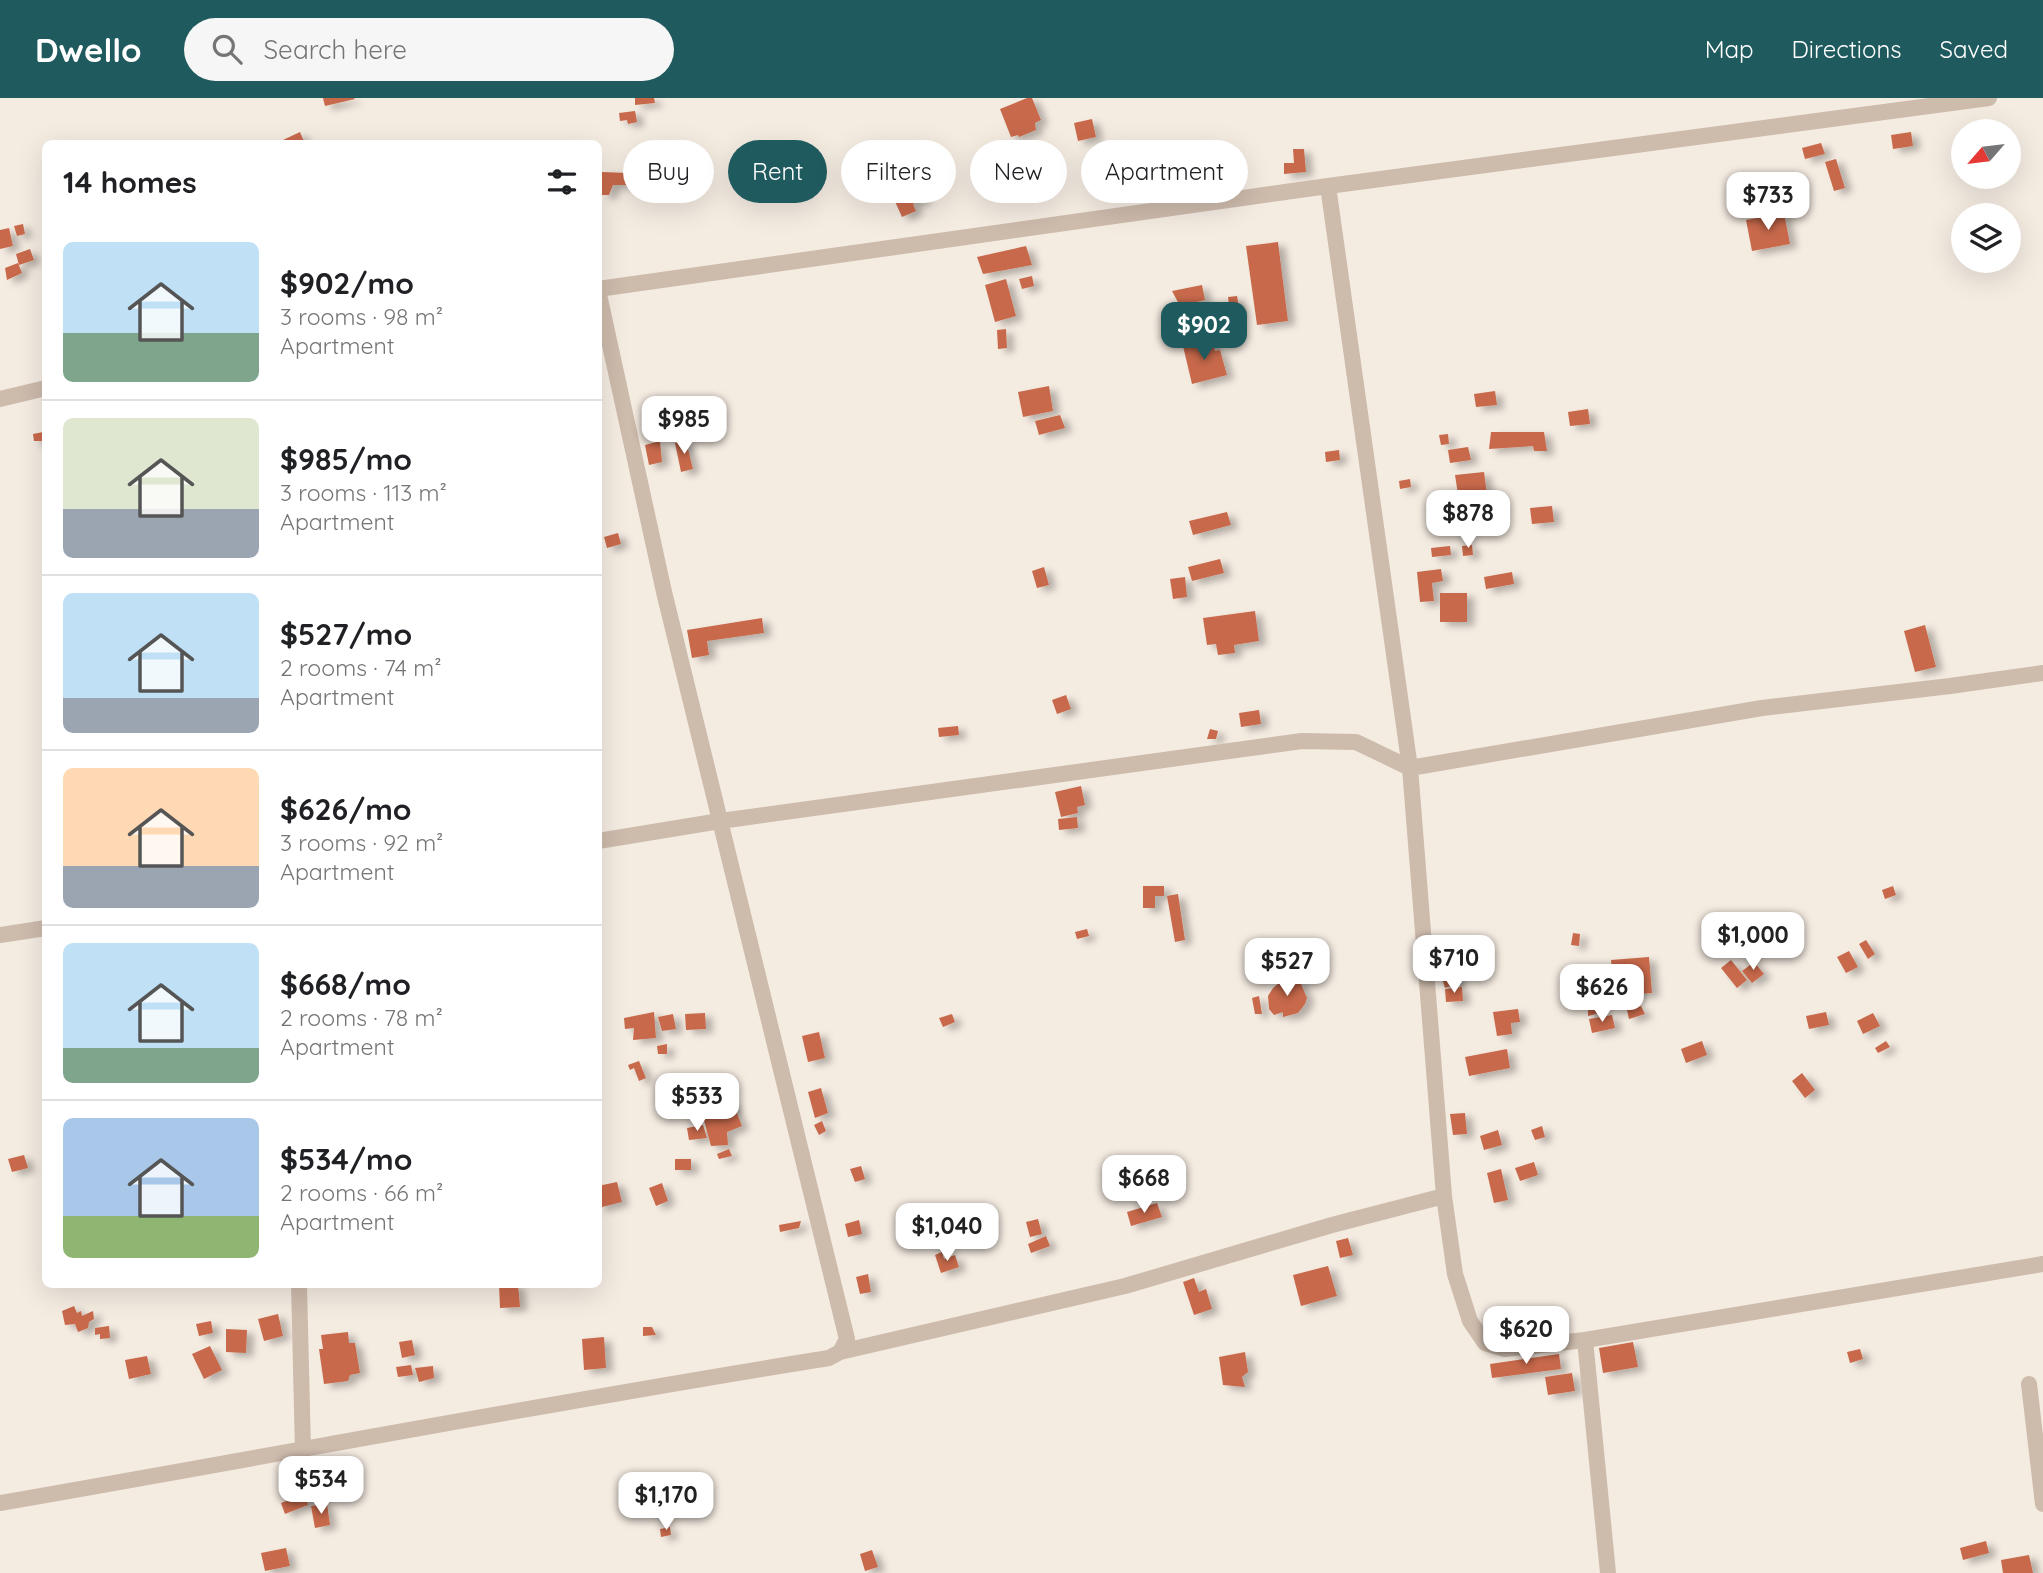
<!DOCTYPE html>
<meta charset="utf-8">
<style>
:root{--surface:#fff;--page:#f6f6f6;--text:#202124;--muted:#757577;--line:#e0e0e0;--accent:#1f5a5e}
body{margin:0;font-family:Quicksand,sans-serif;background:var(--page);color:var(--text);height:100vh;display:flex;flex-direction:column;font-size:26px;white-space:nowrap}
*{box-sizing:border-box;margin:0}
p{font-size:23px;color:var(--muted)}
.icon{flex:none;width:38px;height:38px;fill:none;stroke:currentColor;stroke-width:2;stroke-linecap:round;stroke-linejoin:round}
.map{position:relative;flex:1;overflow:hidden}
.drawer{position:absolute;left:42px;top:42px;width:560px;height:1148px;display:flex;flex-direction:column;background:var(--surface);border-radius:10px;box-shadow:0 7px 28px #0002}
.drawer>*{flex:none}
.top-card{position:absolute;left:623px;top:42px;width:665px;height:63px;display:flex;gap:14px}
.needle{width:46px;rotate:242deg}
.tools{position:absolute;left:1951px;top:21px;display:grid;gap:14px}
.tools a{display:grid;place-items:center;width:70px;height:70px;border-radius:50%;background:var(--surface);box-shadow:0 7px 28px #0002;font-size:35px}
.price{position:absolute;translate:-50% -60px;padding:0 16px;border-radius:14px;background:#fff;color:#222;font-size:23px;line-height:46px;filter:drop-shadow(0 2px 4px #0008)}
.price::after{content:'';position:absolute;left:50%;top:42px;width:21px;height:16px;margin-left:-10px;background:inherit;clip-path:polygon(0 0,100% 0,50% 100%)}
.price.on{background:var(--accent);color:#fff}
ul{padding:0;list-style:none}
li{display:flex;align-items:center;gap:21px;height:175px;padding:0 21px}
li+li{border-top:2px solid var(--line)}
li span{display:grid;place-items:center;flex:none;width:196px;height:140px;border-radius:10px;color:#555}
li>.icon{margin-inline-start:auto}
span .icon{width:84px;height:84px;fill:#fffc;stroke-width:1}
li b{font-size:30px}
h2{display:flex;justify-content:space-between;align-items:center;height:84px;padding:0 21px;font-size:30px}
.tag{padding:0 24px;border-radius:32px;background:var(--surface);box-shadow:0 7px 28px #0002;font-size:24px;line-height:63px}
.tag.on{background:var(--accent);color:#fff}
header{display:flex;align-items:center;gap:42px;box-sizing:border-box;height:98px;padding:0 35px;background:var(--accent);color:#fff}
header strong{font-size:33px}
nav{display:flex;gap:38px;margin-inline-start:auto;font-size:24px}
.search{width:490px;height:63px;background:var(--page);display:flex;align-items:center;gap:18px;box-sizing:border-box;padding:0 24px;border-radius:38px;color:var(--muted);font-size:26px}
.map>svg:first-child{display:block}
</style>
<header>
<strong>Dwello</strong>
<div class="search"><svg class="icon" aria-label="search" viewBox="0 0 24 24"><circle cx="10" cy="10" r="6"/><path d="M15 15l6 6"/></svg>Search here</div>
<nav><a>Map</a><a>Directions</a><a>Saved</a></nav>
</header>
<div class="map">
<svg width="2043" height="1475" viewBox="0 0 2043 1475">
<defs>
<filter id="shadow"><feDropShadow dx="7" dy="4" stdDeviation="3.5" flood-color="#0004"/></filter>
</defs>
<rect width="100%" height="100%" fill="#f4ebe1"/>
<path fill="#c8694b" filter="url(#shadow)" d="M323 0H354L355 1 325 8Z
M635 0H654L655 5 635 7Z
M1027 0H1032L1041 22 1035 25 1036 32 1019 39 1018 37 1011 39 1000 11Z
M635 13 637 24 628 26 627 22 620 23 619 15Z
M1092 21 1096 39 1078 43 1074 25Z
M300 34 305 46H284L283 42Z
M1911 34 1913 48 1893 51 1891 37Z
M1821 45 1825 56 1805 61 1802 50Z
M1293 51H1304L1306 74 1284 76V65H1294Z
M1836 61 1845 90 1834 93 1825 64Z
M602 74 628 75V87H613L609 97H602Z
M905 75 907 83 895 85 893 77Z
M919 88 925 101 913 106 916 113 902 119 893 99Z
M1784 115 1790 146 1752 153 1746 122Z
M23 126 25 136 17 138 14 128Z
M9 130 13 148 0 151V132Z
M1278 144 1288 223 1257 227 1246 148Z
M1026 148 1032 167 983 176 977 159Z
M30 151 34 162 19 167 16 156Z
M18 165 22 175 7 182 5 170Z
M1032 178 1034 188 1022 191 1019 181Z
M1006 181 1016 218 995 224 985 187Z
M1202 187 1205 202 1180 208 1172 193Z
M1237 198 1240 214 1230 215 1228 199Z
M1006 231 1007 250 998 251 997 232Z
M1212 241 1215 253 1220 252 1227 277 1192 286 1183 248Z
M1049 288 1053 313 1023 319 1018 294Z
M1495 293 1497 307 1476 309 1474 296Z
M1588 311 1590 326 1570 328 1568 314Z
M1060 317 1065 330 1039 337 1035 323Z
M43 334V343H34L33 336Z
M1491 334H1544L1547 353H1534L1533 348 1489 351Z
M1448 336 1449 346 1441 347 1439 337Z
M660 343 662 364 649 367 645 347Z
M686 343 693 371 681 374 675 345Z
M1468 349 1471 362 1450 365 1448 352Z
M1339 352 1340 362 1326 364 1325 354Z
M1484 374 1489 412 1461 416 1455 377Z
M1410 381 1411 389 1400 391 1399 383Z
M1552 408 1554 424 1532 426 1530 410Z
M1227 414 1231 427 1193 437 1189 423Z
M618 435 621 446 607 450 604 439Z
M1472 447 1473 457 1463 458 1462 448Z
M1450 448 1451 457 1432 459 1431 450Z
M1220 461 1224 475 1192 483 1188 469Z
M1044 469 1049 487 1037 490 1032 473Z
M1441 471 1443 483 1432 485 1434 503 1420 504 1417 474Z
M1512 474 1514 486 1486 491 1484 479Z
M1185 479 1187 499 1173 501 1170 481Z
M1440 495H1467V524H1440Z
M1255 513 1259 543 1234 547 1235 555 1218 557 1216 546 1207 547 1203 520Z
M762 520 764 535 707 543 709 557 692 560 687 532Z
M1925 527 1936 569 1915 574 1904 533Z
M1066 597 1071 611 1057 616 1052 602Z
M1259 612 1261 626 1241 629 1239 615Z
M958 628 959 637 939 639 938 630Z
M1210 631 1218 633 1216 641H1207Z
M1081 688 1085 707 1077 709 1078 715 1061 719 1055 694Z
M1077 719 1078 730 1059 732 1058 721Z
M1143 788H1164V798H1155V810H1143Z
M1893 788 1896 797 1885 801 1882 792Z
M1178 796 1185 842 1175 844 1167 798Z
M1087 831 1089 838 1077 841 1075 834Z
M1573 835 1580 836 1579 848 1571 847Z
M1866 842 1875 856 1868 861 1859 846Z
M1849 853 1858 869 1846 875 1837 859Z
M1649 859 1652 895 1614 898 1611 862Z
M1731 862 1747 882 1737 890 1721 870Z
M1754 864 1764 876 1752 885 1742 873Z
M1456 875 1460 885 1445 890 1442 880Z
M1299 881 1307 900 1305 906 1298 915 1283 919V914L1274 917 1269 911 1268 898 1273 890 1279 885Z
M1462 889 1463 903 1446 904 1445 891Z
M1259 898 1262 916H1255L1252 900Z
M1641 908 1645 916 1629 921 1627 912Z
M1588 909H1601L1600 915 1588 918Z
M1518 911 1520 924 1511 925 1512 936 1497 938 1493 914Z
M654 914 656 940 633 942 634 930 625 931 624 920Z
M1826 914 1829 927 1809 931 1806 918Z
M705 915 706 931 686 932 685 916Z
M1873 915 1880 928 1863 936 1857 923Z
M673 916 676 931 662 933 658 919Z
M952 916 955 924 943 929 939 920Z
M1612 917 1615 930 1592 935 1589 921Z
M819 934 825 960 808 964 802 938Z
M1702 943 1707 957 1686 965 1681 951Z
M1886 943 1890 949 1878 955 1875 950Z
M667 946V956H658L657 948Z
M1507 951 1510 970 1469 978 1465 959Z
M639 963 646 980 639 983 634 970 630 972 628 967Z
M1802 975 1815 992 1805 1000 1792 983Z
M821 990 828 1015 815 1020 808 994Z
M732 1003 742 1028 727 1034 728 1047 711 1048 701 1011Z
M1465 1015 1467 1036 1453 1037 1450 1016Z
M822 1023 826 1033 819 1037 814 1027Z
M703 1027 707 1040 689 1042 687 1030Z
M1542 1028 1545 1039 1535 1042 1531 1032Z
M1498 1032 1502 1047 1484 1052 1480 1038Z
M729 1051 732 1058 719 1061 717 1056Z
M24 1057 28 1070 12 1074 8 1061Z
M675 1061H691V1072H675Z
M1534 1064 1538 1077 1520 1083 1515 1070Z
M861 1068 865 1081 855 1084 850 1071Z
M1501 1071 1508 1102 1494 1105 1487 1075Z
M617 1084 622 1104 598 1110V1088Z
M662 1085 668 1103 656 1108 649 1090Z
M1157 1105 1162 1119 1131 1128 1127 1114Z
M1038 1121 1042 1136 1030 1139 1026 1124Z
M859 1122 862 1136 848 1139 845 1126Z
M801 1123 799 1130 780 1134 779 1127Z
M1046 1138 1050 1148 1031 1155 1028 1146Z
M1348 1140 1353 1157 1340 1160 1336 1143Z
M942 1154 944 1161 955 1157 959 1169 941 1175 935 1157Z
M1328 1168 1337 1198 1301 1208 1293 1177Z
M868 1176 871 1194 860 1196 856 1179Z
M1194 1180 1199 1194 1206 1191 1212 1211 1194 1217 1183 1184Z
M499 1186H518L520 1209 500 1210Z
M74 1208 77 1215 81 1213 82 1218 93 1213 94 1221 89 1224 88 1230 78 1234 75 1226 65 1227 62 1213Z
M278 1216 283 1238 264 1243 258 1221Z
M211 1223 213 1235 199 1238 196 1226Z
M109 1228 110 1240 100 1241V1236L95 1237V1230Z
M643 1229H652L656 1237 643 1238Z
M226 1231 247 1232 246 1255 226 1254Z
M348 1234 349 1245H355L360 1275 350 1277 348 1283 324 1286 319 1251H323L321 1237Z
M604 1239 606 1270 584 1272 582 1241Z
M412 1242 415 1257 402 1260 399 1244Z
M1633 1244 1638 1269 1603 1275 1599 1250Z
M210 1248 222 1272 204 1281 192 1256Z
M1860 1251 1863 1261 1850 1265 1847 1254Z
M1245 1254 1248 1274 1242 1279 1245 1289 1223 1287 1219 1259Z
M1559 1256 1561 1271 1492 1280 1490 1266Z
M147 1258 151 1276 129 1281 125 1262Z
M411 1267 413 1277 398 1279 396 1269Z
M433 1268 434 1280 419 1284 415 1270Z
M1572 1275 1575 1293 1548 1297 1545 1279Z
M305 1396 308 1407 285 1416 281 1405Z
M327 1406 330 1427 315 1430 311 1408Z
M670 1429 671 1437 661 1439 660 1431Z
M1986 1443 1989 1455 1963 1462 1960 1450Z
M286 1450 290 1468 265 1473 261 1455Z
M872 1452 878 1469 865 1473 860 1456Z
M2029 1457 2033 1475H2003L2001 1462Z"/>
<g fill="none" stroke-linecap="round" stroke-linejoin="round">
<path stroke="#cdbbac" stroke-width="16" d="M598 191 1328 88 1989 0
M0 301 46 290
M598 743 720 723 1302 643 1356 644 1410 670 1762 610 1950 588 2043 575
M0 837 46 830
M1444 1098 1455 1176 1470 1223 1485 1245 1505 1251 1585 1242 2043 1166
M299 1186 303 1353
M1585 1242 1608 1475
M840 1254 1125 1188 1332 1127 1444 1098 1410 670 1328 88
M2029 1286 2043 1406
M0 1405C277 1357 552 1304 829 1260L840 1254 847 1241 664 494 598 192"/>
</g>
</svg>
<div class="tools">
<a><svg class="needle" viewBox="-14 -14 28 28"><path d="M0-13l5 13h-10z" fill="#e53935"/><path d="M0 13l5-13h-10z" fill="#757577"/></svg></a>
<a><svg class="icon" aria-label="layers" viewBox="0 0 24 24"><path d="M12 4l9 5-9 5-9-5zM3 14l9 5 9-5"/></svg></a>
</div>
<b class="price" style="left:1768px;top:134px">$733</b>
<b class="price on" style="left:1204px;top:264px">$902</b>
<b class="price" style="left:684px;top:358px">$985</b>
<b class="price" style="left:1468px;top:452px">$878</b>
<b class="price" style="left:1753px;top:874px">$1,000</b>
<b class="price" style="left:1454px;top:897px">$710</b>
<b class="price" style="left:1287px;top:900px">$527</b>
<b class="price" style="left:1602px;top:926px">$626</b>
<b class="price" style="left:697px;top:1035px">$533</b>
<b class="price" style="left:1144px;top:1117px">$668</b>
<b class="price" style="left:947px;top:1165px">$1,040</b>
<b class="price" style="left:1526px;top:1268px">$620</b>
<b class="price" style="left:321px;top:1418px">$534</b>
<b class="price" style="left:666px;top:1434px">$1,170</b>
<div class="top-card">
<a class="tag">Buy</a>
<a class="tag on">Rent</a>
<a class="tag">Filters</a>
<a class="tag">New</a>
<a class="tag">Apartment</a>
</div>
<section class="drawer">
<h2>14 homes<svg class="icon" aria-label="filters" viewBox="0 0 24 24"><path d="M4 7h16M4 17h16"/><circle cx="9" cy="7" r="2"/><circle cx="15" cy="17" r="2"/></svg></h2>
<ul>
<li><span style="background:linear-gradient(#bfe0f5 65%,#7fa58c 0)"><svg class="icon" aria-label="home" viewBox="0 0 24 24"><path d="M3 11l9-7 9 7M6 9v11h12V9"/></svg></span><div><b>$902/mo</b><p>3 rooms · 98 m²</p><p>Apartment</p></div></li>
<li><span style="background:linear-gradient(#dfe7d0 65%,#9aa5b1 0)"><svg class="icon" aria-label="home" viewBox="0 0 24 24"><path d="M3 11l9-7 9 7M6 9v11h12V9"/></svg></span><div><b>$985/mo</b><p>3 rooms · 113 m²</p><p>Apartment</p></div></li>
<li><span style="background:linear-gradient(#bfe0f5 75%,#9aa5b1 0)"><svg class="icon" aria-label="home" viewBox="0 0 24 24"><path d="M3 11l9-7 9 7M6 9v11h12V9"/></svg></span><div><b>$527/mo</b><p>2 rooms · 74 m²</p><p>Apartment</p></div></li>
<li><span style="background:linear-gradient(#ffd9b3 70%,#9aa5b1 0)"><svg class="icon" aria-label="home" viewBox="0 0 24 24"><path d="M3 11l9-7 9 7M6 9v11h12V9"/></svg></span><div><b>$626/mo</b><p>3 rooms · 92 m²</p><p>Apartment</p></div></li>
<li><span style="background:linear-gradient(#bfe0f5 75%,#7fa58c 0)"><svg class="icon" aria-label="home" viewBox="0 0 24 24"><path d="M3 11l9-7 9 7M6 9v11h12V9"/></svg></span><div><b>$668/mo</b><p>2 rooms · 78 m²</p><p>Apartment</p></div></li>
<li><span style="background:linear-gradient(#a9c7e8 70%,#8fb573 0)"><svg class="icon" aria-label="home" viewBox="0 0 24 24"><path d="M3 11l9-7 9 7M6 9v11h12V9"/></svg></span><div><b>$534/mo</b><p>2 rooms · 66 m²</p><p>Apartment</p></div></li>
</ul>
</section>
</div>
